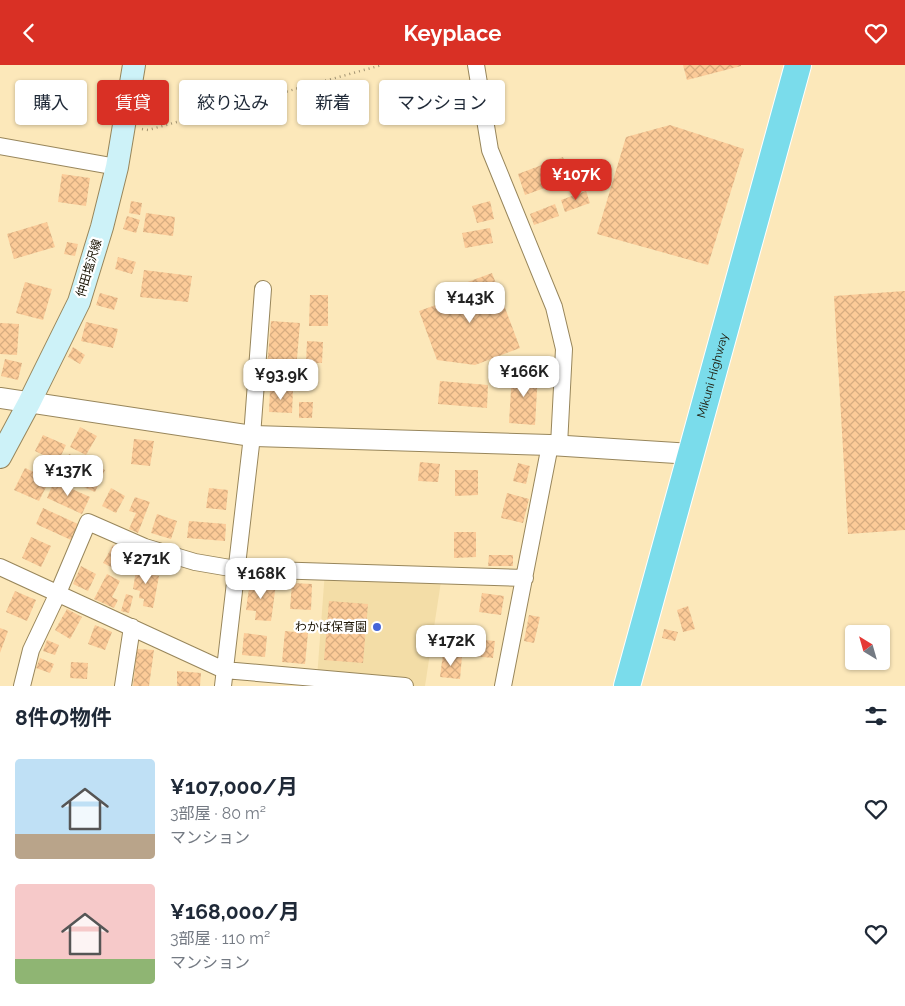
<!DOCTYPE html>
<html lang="ja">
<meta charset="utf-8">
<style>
:root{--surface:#fff;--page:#f2f2f3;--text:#1f2937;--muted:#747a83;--accent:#d93025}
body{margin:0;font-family:Raleway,"Noto Sans JP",sans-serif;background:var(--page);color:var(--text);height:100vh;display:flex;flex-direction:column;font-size:19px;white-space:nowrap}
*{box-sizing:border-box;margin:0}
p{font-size:16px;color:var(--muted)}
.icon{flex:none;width:28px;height:28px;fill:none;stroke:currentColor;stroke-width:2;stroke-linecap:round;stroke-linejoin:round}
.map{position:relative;height:621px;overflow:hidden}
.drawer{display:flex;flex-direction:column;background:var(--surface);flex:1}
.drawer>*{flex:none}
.top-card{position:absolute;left:15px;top:15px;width:500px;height:45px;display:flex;gap:10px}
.needle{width:32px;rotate:323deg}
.fabs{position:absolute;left:845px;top:560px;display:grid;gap:10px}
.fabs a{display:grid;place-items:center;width:45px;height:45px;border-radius:5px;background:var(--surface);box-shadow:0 1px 4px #0004;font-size:25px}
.price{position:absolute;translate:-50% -42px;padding:0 11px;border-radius:10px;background:#fff;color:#222;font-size:16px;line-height:32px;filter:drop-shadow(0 1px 2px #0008)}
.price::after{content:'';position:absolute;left:50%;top:30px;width:15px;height:11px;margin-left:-8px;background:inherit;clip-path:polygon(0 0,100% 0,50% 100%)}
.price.on{background:var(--accent);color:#fff}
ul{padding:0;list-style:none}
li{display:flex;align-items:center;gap:15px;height:125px;padding:0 15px}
li span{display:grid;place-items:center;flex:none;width:140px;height:100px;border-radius:5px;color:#555}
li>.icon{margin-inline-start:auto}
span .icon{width:60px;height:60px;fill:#fffc;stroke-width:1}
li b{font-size:21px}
h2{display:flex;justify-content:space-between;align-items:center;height:60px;padding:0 15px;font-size:21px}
.tag{padding:0 18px;border-radius:5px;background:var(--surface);box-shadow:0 1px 4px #0004;font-size:18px;line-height:45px}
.tag.on{background:var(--accent);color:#fff}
header{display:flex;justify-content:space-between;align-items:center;height:65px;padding:0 15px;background:var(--accent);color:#fff;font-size:22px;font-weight:700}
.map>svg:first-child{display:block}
</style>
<header><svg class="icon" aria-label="back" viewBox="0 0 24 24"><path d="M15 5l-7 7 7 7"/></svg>Keyplace<svg class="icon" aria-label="heart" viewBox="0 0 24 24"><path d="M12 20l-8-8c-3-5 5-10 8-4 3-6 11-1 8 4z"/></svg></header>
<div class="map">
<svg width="905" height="621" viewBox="0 0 905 621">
<defs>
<pattern id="building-cross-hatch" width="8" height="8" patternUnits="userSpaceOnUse" patternTransform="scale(1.25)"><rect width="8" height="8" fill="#fccb98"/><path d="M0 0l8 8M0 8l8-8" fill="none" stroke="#d7ad81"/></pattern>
</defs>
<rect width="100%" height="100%" fill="#fce8ba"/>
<path fill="#f3dda7" d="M325 506 442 510 425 621H405L317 613Z"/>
<path fill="url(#building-cross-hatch)" d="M683 0H741V1L687 15Z
M670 60 744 84 708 200 597 169 626 72Z
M563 92 570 114 525 130 518 109Z
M62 109 90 113 86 141 58 137Z
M586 126 590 138 565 147 561 135Z
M131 136 142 138 140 150 129 148Z
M490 136 494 154 477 158 472 141Z
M555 139 559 151 534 160 530 149Z
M146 148 175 152 173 171 143 167Z
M127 151 140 155 136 168 123 164Z
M47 157 55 182 14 194 7 169Z
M490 163 493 178 465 183 462 168Z
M67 177 78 179 75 191 64 189Z
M118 192 136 197 132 209 115 204Z
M144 205 192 211 188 237 140 232Z
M492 208 520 283 475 300 437 295 419 246 450 235 446 225Z
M25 217 52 224 43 255 16 248Z
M905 226V465L848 469 834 231Z
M100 228 118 233 114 245 96 240Z
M310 230H328V261H309Z
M271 256 300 258 296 305 267 303Z
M86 257 118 264 113 283 81 276Z
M0 258 19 259 17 290 0 289Z
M307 276 323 277 322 298H306Z
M73 282 85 290 80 299 68 292Z
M5 294 22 298 18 315 1 311Z
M512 307 538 308 535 360 509 358Z
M440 316 488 320 487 343 438 339Z
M270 325H293L292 348 269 347Z
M299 337H313L312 353H299Z
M80 362 97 371 86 390 70 382Z
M43 370 66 380 58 397 35 386Z
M134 374 154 376 150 401 131 399Z
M69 389 105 405 95 427 59 411Z
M420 397 440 399 438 417 418 416Z
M518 398 530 401 526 419 513 416Z
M25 403 50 414 39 436 14 425Z
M455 405H478V430L455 431Z
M54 416 90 432 82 449 47 433Z
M111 423 125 431 116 448 102 441Z
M209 423 228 425 226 445 206 443Z
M507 428 529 434 523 458 501 453Z
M135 432 150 437 138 468 129 464 136 448 129 446Z
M43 443 78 459 71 475 36 459Z
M157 449 177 456 171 474 151 468Z
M189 456 226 459 225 476 187 473Z
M454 467H476V492L454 493Z
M31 472 51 481 41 502 22 493Z
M113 480 133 490 123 508 103 498Z
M489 490H513V501H488Z
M137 499 149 501 147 509 159 511 153 543 143 541 144 534 139 533 140 526 133 524Z
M81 501 96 509 88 526 73 519Z
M107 509 120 516 112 532 118 535 114 543 94 534Z
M250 516 276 519 271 556 255 555 256 546 246 545Z
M292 518 312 519 311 545 290 544Z
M15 526 36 535 27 556 6 547Z
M482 528 504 531 501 550 479 547Z
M126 529 133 531 129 548 121 546Z
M329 536 368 539 363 598 324 595Z
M688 541 695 564 683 567 677 545Z
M67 544 82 552 70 574 55 565Z
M529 550 540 552 534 578 524 576Z
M95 560 112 567 105 585 88 579Z
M0 563 8 566 0 588Z
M664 564 678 567 675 576 662 573Z
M285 566 308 568 305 599 282 597Z
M244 568 267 571 265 592 242 590Z
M475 574 495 576 493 593 473 591Z
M47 575 59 580 55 590 43 586Z
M137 584 154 585 149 621H133Z
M443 589 462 591 460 614 440 612Z
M40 593 54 599 50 608 36 603Z
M71 597 88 598 87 614 70 613Z
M177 606 201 608 200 621H177Z"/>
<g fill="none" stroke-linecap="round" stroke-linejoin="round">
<defs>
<path id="minor" d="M476 0 490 85 554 242 564 284 559 380
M0 81 117 102
M0 502 224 605 405 621
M22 621 31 585 58 528 88 457 145 482 195 497 236 504 525 513
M123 621 132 562
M223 621 252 371 263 224
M503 621 550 380"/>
<path id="tertiary" d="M0 333 252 371 550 380 692 389"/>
<path id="secondary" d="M0 392 29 338 79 237 102 162 117 102 134 0"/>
<g id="trunk">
<path id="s1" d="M627 621 798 0"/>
</g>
</defs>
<use href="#minor" stroke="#98865b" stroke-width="18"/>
<use href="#tertiary" stroke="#98865b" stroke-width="22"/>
<use href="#secondary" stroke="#98865b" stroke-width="24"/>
<use href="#trunk" stroke="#fff" stroke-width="28"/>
<path stroke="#a39472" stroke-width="2.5" stroke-dasharray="1 4" stroke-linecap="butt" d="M142 64 148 65 382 0"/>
<use href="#minor" stroke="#fff" stroke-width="16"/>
<use href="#tertiary" stroke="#fff" stroke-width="20"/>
<use href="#secondary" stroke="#cdf2f8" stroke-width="22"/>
<use href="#trunk" stroke="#7adceb" stroke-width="26"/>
</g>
<circle fill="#4565d8" stroke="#fff" stroke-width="2" cx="377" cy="562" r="5"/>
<g text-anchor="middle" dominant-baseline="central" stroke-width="4.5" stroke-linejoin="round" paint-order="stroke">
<g font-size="12" fill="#1b1404" stroke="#fff">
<text transform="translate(89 203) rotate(-73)">仲田塩沢線</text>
<text stroke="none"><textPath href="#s1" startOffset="322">Mikuni Highway</textPath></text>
</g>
<g font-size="12" fill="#1b1404" stroke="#fff" text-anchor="end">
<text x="367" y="562">わかば保育園</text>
</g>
</g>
</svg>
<div class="fabs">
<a><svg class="needle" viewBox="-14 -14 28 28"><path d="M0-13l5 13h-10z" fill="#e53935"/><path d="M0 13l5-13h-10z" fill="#747a83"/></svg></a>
</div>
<b class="price on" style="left:576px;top:136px">¥107K</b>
<b class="price" style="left:470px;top:259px">¥143K</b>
<b class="price" style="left:524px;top:333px">¥166K</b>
<b class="price" style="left:281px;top:336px">¥93.9K</b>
<b class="price" style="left:68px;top:432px">¥137K</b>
<b class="price" style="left:146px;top:520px">¥271K</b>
<b class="price" style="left:261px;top:535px">¥168K</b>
<b class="price" style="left:451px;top:602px">¥172K</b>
<div class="top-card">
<a class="tag">購入</a>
<a class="tag on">賃貸</a>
<a class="tag">絞り込み</a>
<a class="tag">新着</a>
<a class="tag">マンション</a>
</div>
</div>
<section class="drawer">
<h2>8件の物件<svg class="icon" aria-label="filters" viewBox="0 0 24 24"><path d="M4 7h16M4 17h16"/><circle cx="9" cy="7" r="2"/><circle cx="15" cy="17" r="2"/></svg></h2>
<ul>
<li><span style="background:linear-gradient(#bfe0f5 75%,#b9a48a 0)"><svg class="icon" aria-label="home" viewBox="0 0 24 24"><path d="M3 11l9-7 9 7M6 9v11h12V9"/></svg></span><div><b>¥107,000/月</b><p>3部屋 · 80 m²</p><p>マンション</p></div><svg class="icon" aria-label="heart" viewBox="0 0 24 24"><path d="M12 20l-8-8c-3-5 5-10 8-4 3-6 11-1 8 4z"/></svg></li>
<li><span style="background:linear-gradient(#f6c9c9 75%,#8fb573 0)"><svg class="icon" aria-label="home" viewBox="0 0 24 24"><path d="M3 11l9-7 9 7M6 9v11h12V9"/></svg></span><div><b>¥168,000/月</b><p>3部屋 · 110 m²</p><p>マンション</p></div><svg class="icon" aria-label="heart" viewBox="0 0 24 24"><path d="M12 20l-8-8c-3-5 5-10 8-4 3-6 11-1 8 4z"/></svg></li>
</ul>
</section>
